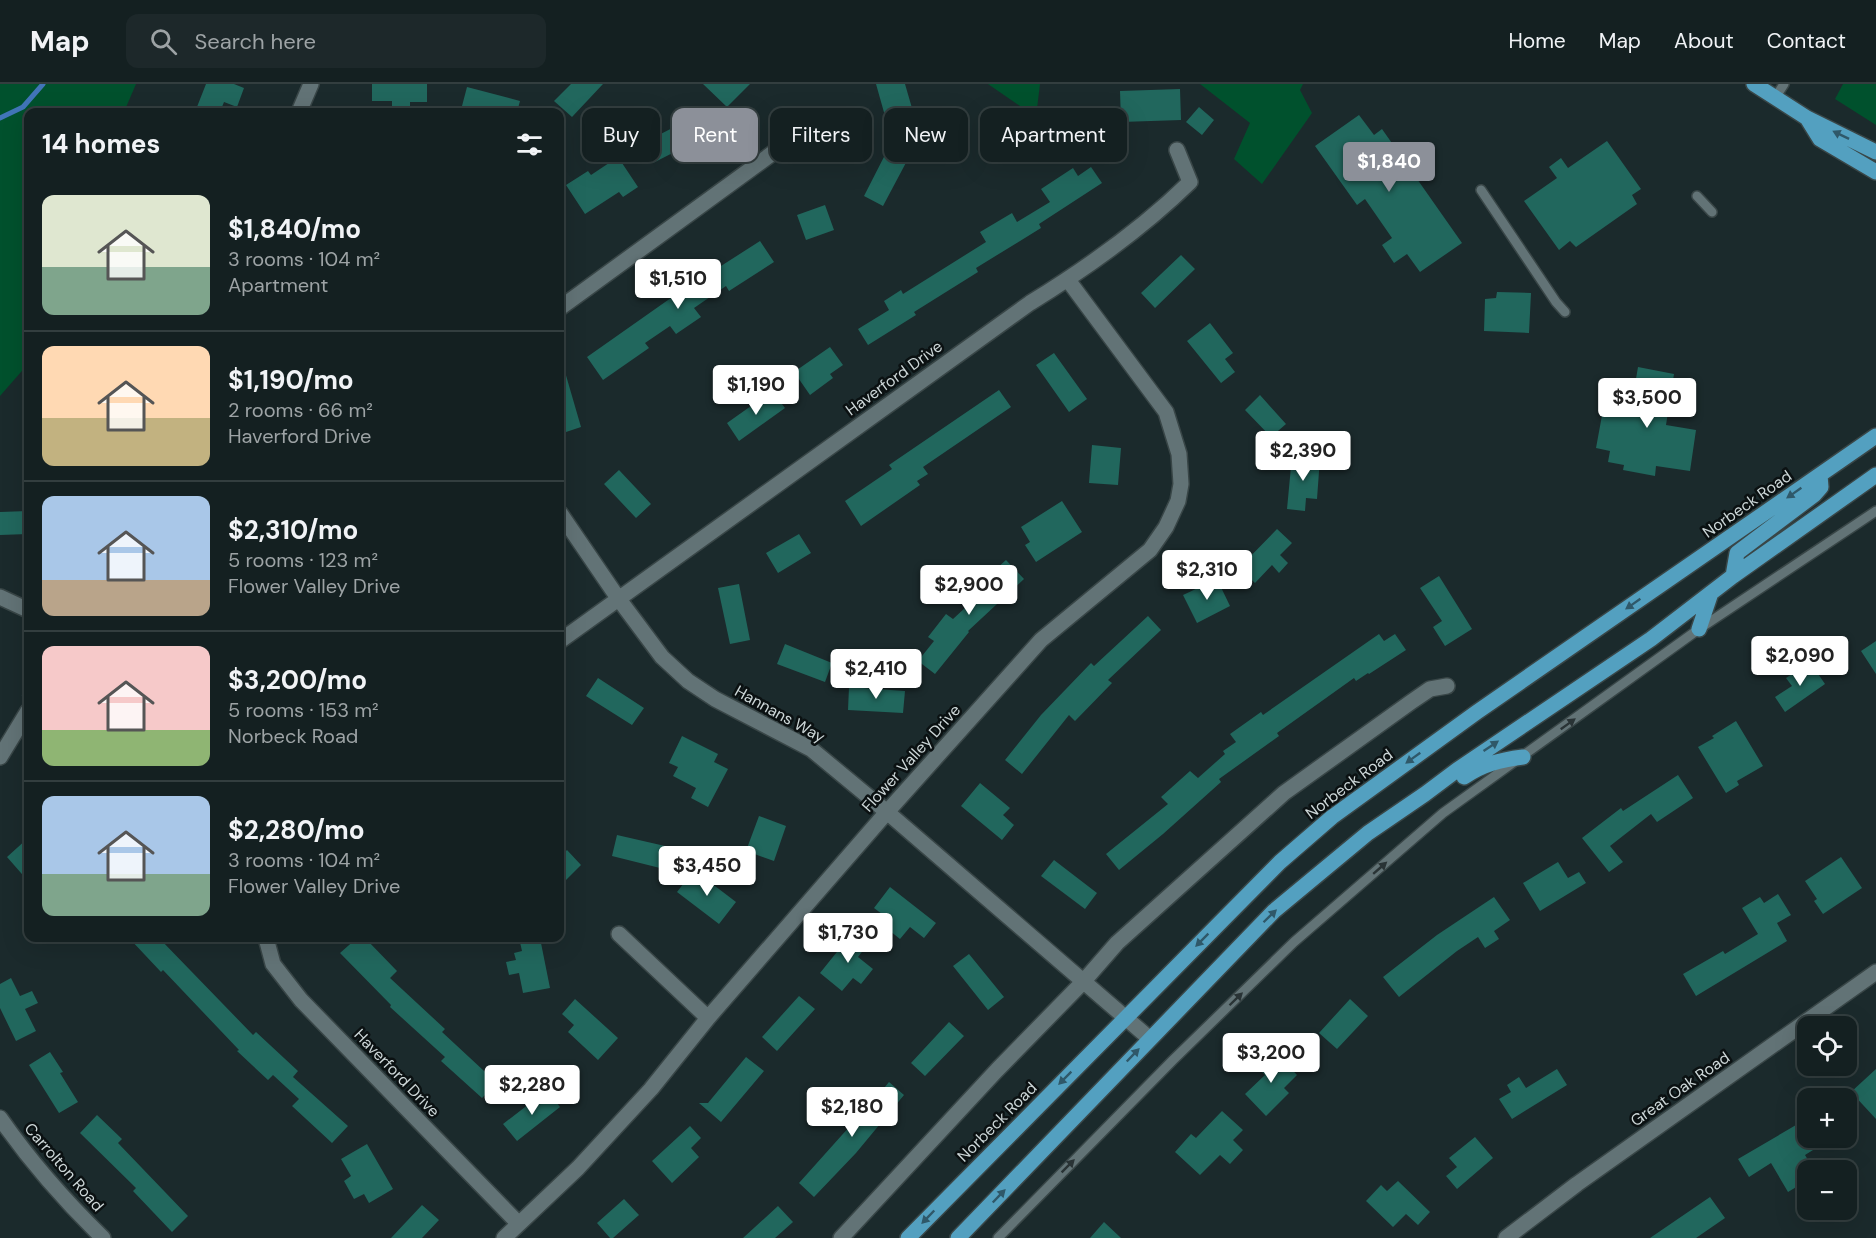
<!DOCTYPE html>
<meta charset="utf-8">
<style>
:root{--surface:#142021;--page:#1d282a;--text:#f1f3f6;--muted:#9da3a5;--line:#333e3f;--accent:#8c9099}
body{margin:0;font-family:"DM Sans",sans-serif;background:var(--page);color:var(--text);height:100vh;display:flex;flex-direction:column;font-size:22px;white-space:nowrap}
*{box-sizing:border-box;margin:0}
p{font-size:20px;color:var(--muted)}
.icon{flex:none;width:33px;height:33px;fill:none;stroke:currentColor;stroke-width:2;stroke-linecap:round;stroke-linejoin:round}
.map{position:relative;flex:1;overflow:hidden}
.drawer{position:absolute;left:24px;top:24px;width:540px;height:834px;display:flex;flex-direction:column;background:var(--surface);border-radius:12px;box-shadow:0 6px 24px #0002,0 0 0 2px var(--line)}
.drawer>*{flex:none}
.guide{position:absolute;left:582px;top:24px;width:570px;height:54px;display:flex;gap:12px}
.controls{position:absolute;left:1797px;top:932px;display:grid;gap:12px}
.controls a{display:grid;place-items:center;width:60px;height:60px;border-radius:12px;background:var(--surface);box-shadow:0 6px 24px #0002,0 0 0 2px var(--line);font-size:30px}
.price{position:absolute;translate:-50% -51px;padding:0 14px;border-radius:6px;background:#fff;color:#222;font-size:20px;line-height:39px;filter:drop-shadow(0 2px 3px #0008)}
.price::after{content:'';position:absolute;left:50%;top:36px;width:18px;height:14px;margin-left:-9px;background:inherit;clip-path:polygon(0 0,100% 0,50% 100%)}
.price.current{background:var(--accent);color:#fff}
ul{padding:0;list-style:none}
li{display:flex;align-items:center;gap:18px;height:150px;padding:0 18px}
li+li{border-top:2px solid var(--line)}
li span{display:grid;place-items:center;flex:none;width:168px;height:120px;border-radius:12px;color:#555}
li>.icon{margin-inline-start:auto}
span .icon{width:72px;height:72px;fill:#fffc;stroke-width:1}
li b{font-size:26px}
h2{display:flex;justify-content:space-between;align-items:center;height:72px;padding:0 18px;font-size:26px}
.chip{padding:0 21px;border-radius:12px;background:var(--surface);box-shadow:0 6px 24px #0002,0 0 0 2px var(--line);font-size:21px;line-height:54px}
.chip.current{background:var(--accent);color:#fff}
header{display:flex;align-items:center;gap:36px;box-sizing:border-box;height:84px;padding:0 30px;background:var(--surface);border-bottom:2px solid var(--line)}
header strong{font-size:28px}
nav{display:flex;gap:33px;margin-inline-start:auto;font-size:21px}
.search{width:420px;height:54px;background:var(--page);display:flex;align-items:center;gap:15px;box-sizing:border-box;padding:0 21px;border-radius:12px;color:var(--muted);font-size:22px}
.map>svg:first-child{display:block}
</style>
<header>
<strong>Map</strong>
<div class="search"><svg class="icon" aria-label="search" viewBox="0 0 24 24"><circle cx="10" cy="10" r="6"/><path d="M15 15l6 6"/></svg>Search here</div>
<nav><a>Home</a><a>Map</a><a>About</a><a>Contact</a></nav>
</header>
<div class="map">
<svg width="1876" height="1154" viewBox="0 0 1876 1154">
<rect width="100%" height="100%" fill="#1b2a2c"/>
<path fill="#00512d" d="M0 0H136L124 28H28V280L0 312Z
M988 0H1040L1036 33Z
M1200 0H1303L1300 6 1312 29 1262 100 1234 75 1250 39Z
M1843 0H1876V41L1835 15Z"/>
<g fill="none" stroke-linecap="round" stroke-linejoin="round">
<path stroke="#4175b8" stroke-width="5" d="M0 34 23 23 43 0"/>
</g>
<path fill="#21675d" d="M206 0H234L244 4 237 23 224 18 220 28H195Z
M372 0H427V18H410V26H392V17H372Z
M571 0H603L572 33 554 17Z
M703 0H750L727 23Z
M876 0H905L914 31 887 39Z
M467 3 520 17 517 28H478V26L462 22Z
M1180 5 1181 36 1121 38 1120 7Z
M1199 23 1214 36 1202 51 1186 38Z
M1359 31 1374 51 1382 45 1462 159 1420 188 1407 170 1394 179 1382 161 1392 154 1365 115 1357 121 1315 62Z
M692 34 702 54 653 79 643 59Z
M1607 57 1641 105 1632 111 1637 120 1576 163 1570 157 1559 166 1524 117 1557 94 1549 83 1561 74 1568 84Z
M889 63 909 73 883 122 864 112Z
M618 73 638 103 623 113 619 108 585 130 566 101 588 87 591 91Z
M1091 83 1102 99 1039 140 1041 144 976 184 978 188 914 228 916 231 868 261 858 245 889 226 884 217 901 206 903 210 986 158 980 148 1012 129 1017 138 1050 118 1041 105 1073 84 1078 92Z
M825 121 834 146 806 156 797 131Z
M760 157 774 178 729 207 726 202 694 224 701 233 676 250 670 242 645 259 649 264 603 296 587 273 695 197 696 198Z
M1181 171 1195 185 1155 224 1141 209Z
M1497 208 1531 209 1529 249 1484 247 1485 215 1496 214Z
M1210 239 1233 269 1225 275 1235 288 1221 299 1187 257Z
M830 263 843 281 830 290 833 294 810 311 794 288Z
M1054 269 1087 315 1069 328 1036 281Z
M563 281 581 343 560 350V282Z
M1638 283 1674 290 1666 341 1696 346 1690 387 1656 382 1655 392 1623 386 1624 381 1608 378 1610 367 1596 364 1603 326 1630 330Z
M999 306 1011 323 923 383 928 390 917 397 920 401 861 442 845 417 892 385 889 381Z
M772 307 785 324 739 357 727 339Z
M1260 311 1286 340 1271 353 1245 326Z
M1092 361 1121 364 1118 401 1089 399Z
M1292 372 1320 374 1317 415 1306 414 1305 427 1287 425Z
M619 386 651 420 636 434 604 400Z
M1062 417 1082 448 1036 478 1025 461 1030 458 1021 443Z
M28 427V450L0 451V428Z
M1277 445 1292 459 1280 471 1288 479 1279 489 1272 481 1255 499 1239 484Z
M799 450 811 469 778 489 766 469Z
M1006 476 1024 495 968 547 969 548 935 590 918 577 934 557 928 553 946 530 953 535 980 510 975 504Z
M1439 492 1472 545 1445 562 1433 543 1442 537 1420 504Z
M1217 495 1230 522 1197 539 1183 511Z
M739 500 750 556 730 560 718 504Z
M1148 532 1161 546 1108 596 1112 599 1075 637 1069 631 1022 690 1005 676 1041 631 1091 579 1094 582Z
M1379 550 1384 557 1395 550 1406 566 1369 590 1368 589 1356 597 1354 594 1277 649 1279 652 1219 695 1221 698 1163 750 1119 786 1106 770 1168 720 1161 713 1190 687 1198 694 1225 670 1223 667 1236 658 1230 650 1261 628 1263 631Z
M1876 557V590L1861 567Z
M785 560 832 579 825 598 777 580Z
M1810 578 1825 600 1785 628 1775 613 1792 602 1786 594Z
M598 594 644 624 632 641 586 612Z
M849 603 905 607 903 629 848 626Z
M1736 637 1763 682 1737 697 1739 701 1726 709 1698 663 1714 654 1712 652Z
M682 652 718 670 714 678 728 685 708 723 691 714 696 704 673 692 678 683 669 679Z
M1678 691 1693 714 1657 738 1651 730 1610 762 1623 778 1609 788 1582 754 1621 724 1623 727Z
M980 699 1010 724 1003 731 1014 741 1002 756 961 722Z
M759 732 786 742 774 777 746 767Z
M617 751 665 762 660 784 612 772Z
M28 754V797L7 773Z
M567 766 581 781 560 802V773Z
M1841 773 1862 804 1823 830 1814 817 1817 815 1805 797Z
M1054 776 1097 809 1085 825 1041 792Z
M1558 778 1568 794 1579 788 1586 799 1540 827 1523 799Z
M694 786 736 818 719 840 677 808Z
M890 803 936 839 924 854 910 843 900 855 885 843 890 836 874 824Z
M1778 810 1791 831 1777 839 1787 857 1696 912 1683 890 1723 867 1725 870 1758 850 1742 824 1760 813 1764 819Z
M1494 813 1510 836 1494 847 1499 855 1485 864 1478 853 1457 867 1399 913 1383 893 1437 851Z
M853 848 868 860 858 873 873 885 861 900 853 894 842 907 820 889Z
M129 854H159L253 951 256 948 298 987 293 993 348 1042 332 1059 292 1022 299 1015 273 991 268 996 237 967 239 966 163 886 161 888Z
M357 854H365L397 887 390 894 445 945 442 948 497 999 482 1014 441 977 445 973 390 923 391 921 340 869Z
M519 854H540L550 904 523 909 519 889 509 891 506 878 516 876 514 869 522 867Z
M969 870 1004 913 988 926 953 882Z
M11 894 20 912 32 907 38 919 25 925 36 947 16 957 0 924V900Z
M799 912 815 925 777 967 762 953Z
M575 915 618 954 598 976 568 948 574 941 562 930Z
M1350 915 1368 932 1337 965 1319 949Z
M949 938 964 952 925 992 911 979Z
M1275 967 1297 991 1284 1004 1289 1009 1266 1032 1245 1010 1265 991 1257 983Z
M50 968 63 988 60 989 78 1018 59 1029 29 981Z
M746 973 764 987 721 1038 699 1019H708Z
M1557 985 1567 1001 1512 1035 1499 1015 1511 1008 1507 1001 1519 993 1526 1004Z
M1876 985V1035L1851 1008Z
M889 998 904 1011 856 1069 814 1113 799 1099 859 1032 848 1023 859 1010 871 1020Z
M547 1006 560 1023 517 1057 503 1040Z
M1222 1027 1243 1046 1233 1056 1243 1066 1230 1080 1220 1071 1200 1091 1175 1068 1191 1050 1196 1054Z
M97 1031 122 1055 118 1059 188 1132 172 1148 133 1107 136 1104 80 1049Z
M1808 1034V1053H1834L1805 1071 1814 1086H1808V1096L1788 1108 1771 1079 1749 1093 1738 1075Z
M690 1042 701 1054 691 1064 699 1073 672 1099 652 1077Z
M1475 1053 1493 1074 1457 1105 1446 1092 1457 1083 1449 1074Z
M367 1060 393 1105 369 1119 364 1110 354 1115 344 1097 351 1092 341 1075Z
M1398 1097 1430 1128 1418 1141 1406 1130 1393 1143 1366 1117 1381 1101 1387 1107Z
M1710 1113 1725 1134 1696 1154H1650Z
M624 1115 639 1131 613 1154H610L597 1139Z
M422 1121 439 1136 422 1154H391Z
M778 1122 793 1138 775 1154H743Z
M1104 1138 1121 1154H1090Z"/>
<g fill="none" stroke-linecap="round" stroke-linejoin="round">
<defs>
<path id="service" d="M1775 14 1784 0
M1481 106 1556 218 1565 228
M1697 112 1712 128
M998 1154 1173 976 1294 858 1443 729 1699 545 1876 427"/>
<path id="minor" d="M299 28 311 0
M560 224 803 47
M560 429 618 514 662 573 688 597 715 615 811 665 887 728 1149 954
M0 513 28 526
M560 557 1030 219C1087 184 1142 145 1190 98L1177 66
M0 673 28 627
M619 850 708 934
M266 854 273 880 301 916 519 1140
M0 1034C30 1077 65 1117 103 1154
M504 1154 578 1084 651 1005 708 934 887 728 1041 556 1150 466 1166 443 1178 417 1181 400 1179 370 1166 328 1068 196
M841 1154 997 986 1083 898 1117 859 1284 709 1411 618 1430 605 1447 602
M1506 1154 1577 1100 1876 888"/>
<path id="primary" d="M1754 0 1807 34 1876 68
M1807 34 1820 55 1876 88
M1733 492 1737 469 1814 411 1821 403 1820 391
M1699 545 1711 509
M1464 693C1483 680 1500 676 1523 673
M908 1154 1280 778 1332 733 1477 628 1876 352
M958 1154 1274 827 1368 749 1425 710 1457 686 1651 555 1733 492 1876 391"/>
</defs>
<use href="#service" stroke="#394647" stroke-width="12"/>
<use href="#minor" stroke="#394647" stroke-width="18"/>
<use href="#primary" stroke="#394647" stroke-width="18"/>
<path stroke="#536062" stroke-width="3" stroke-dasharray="3 4.5" stroke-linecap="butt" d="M23 612 28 603"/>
<use href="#service" stroke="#627376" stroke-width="9"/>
<use href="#minor" stroke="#627376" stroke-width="15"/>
<use href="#primary" stroke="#53a0c0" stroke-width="15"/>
</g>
<defs><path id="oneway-solid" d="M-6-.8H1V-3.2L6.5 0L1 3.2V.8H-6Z" transform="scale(1.5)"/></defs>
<g fill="#2f5869">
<use href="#oneway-solid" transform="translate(1841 51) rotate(-154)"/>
<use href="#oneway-solid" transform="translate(1794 409) rotate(145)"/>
<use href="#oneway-solid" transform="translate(1633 520) rotate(145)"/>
<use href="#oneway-solid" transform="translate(1491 662) rotate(-34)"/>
<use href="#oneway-solid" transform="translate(1413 674) rotate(144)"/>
<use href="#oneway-solid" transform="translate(1270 832) rotate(-44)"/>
<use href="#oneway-solid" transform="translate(1202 856) rotate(135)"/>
<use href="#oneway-solid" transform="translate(1133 971) rotate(-46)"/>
<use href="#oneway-solid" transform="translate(1065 994) rotate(135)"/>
<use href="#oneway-solid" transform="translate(999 1112) rotate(-46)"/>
<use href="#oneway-solid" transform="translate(928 1133) rotate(134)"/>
</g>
<g fill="#293335">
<use href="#oneway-solid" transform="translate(1568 640) rotate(-36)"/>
<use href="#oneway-solid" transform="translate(1380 784) rotate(-41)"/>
<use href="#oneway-solid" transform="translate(1236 915) rotate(-44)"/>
<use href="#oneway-solid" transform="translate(1068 1082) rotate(-45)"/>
</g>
<g text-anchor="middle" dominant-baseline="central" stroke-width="5" stroke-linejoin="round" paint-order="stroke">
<g font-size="16" fill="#cdd7d8" stroke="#0b1112">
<text transform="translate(894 294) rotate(-36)">Haverford Drive</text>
<text transform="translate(1747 420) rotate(-35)">Norbeck Road</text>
<text transform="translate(780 630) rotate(29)">Hannans Way</text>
<text transform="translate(911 674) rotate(-48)">Flower Valley Drive</text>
<text transform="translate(1349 700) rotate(-37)">Norbeck Road</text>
<text transform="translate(397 989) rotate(46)">Haverford Drive</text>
<text transform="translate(1680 1005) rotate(-35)">Great Oak Road</text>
<text transform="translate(997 1038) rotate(-45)">Norbeck Road</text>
<text transform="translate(64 1083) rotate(49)">Carrolton Road</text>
</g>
</g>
</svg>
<div class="controls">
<a><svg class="icon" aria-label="locate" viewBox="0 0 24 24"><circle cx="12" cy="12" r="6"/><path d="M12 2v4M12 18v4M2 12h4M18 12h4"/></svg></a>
<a>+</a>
<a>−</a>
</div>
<b class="price current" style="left:1389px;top:109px">$1,840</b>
<b class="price" style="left:678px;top:226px">$1,510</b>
<b class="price" style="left:756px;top:332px">$1,190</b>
<b class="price" style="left:1647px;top:345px">$3,500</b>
<b class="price" style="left:1303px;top:398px">$2,390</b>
<b class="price" style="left:1207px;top:517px">$2,310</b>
<b class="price" style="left:969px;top:532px">$2,900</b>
<b class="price" style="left:1800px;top:603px">$2,090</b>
<b class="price" style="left:876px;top:616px">$2,410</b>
<b class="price" style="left:707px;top:813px">$3,450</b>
<b class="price" style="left:848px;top:880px">$1,730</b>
<b class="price" style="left:1271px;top:1000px">$3,200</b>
<b class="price" style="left:532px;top:1032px">$2,280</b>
<b class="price" style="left:852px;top:1054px">$2,180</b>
<div class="guide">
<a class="chip">Buy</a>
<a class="chip current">Rent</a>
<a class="chip">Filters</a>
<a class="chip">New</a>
<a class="chip">Apartment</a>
</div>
<section class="drawer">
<h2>14 homes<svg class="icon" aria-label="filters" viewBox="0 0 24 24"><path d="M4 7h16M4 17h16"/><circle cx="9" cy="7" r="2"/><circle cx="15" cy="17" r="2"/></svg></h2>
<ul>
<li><span style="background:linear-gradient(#dfe7d0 60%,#7fa58c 0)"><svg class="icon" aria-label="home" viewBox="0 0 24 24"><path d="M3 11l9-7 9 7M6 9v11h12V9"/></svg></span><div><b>$1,840/mo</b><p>3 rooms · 104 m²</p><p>Apartment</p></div></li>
<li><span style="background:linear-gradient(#ffd9b3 60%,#c2b280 0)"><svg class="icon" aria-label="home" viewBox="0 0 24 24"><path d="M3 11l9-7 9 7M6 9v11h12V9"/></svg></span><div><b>$1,190/mo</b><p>2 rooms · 66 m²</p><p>Haverford Drive</p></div></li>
<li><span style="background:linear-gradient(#a9c7e8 70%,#b9a48a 0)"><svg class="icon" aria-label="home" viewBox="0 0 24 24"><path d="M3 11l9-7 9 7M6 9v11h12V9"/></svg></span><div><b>$2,310/mo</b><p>5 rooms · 123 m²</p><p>Flower Valley Drive</p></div></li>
<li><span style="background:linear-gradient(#f6c9c9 70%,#8fb573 0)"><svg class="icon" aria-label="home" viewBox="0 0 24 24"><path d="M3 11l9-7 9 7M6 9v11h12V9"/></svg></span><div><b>$3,200/mo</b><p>5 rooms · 153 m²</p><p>Norbeck Road</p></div></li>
<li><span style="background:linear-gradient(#a9c7e8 65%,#7fa58c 0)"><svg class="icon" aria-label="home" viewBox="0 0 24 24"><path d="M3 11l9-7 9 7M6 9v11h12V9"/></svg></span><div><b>$2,280/mo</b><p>3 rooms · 104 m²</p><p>Flower Valley Drive</p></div></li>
</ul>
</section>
</div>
